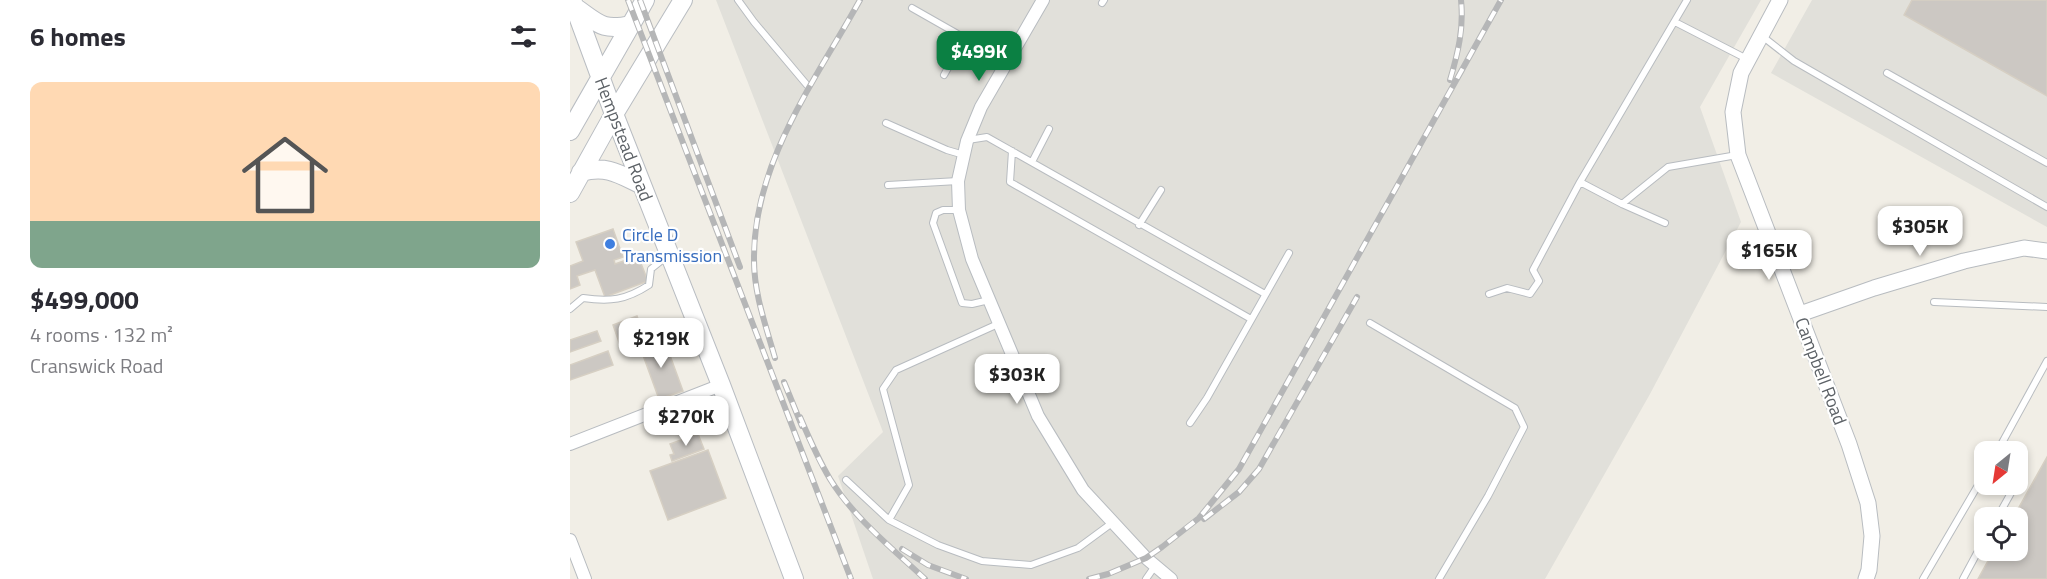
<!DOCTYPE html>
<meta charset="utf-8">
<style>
:root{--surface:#fff;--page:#f7f7f7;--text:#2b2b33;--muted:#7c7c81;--accent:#0b8043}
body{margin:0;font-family:"Titillium Web",sans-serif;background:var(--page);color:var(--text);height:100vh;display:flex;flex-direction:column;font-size:22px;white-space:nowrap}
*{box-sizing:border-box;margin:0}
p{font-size:20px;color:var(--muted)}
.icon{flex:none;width:33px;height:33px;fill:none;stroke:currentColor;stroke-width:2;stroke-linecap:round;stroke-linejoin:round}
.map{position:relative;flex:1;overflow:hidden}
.sheet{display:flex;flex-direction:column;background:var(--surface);width:570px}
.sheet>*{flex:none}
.needle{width:39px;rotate:210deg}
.tools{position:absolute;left:1404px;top:441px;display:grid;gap:12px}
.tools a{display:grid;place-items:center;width:54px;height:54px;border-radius:12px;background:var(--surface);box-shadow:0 3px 9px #0003;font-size:30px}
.price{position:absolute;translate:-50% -51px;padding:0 14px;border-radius:12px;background:#fff;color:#222;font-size:20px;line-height:39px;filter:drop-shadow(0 2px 3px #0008)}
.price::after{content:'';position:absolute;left:50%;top:36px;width:18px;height:14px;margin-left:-9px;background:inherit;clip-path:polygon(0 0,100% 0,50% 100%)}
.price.active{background:var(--accent);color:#fff}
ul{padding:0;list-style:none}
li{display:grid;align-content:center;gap:12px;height:318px;padding:0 30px}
li span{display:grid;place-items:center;height:186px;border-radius:12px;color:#555}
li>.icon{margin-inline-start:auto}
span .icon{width:108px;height:108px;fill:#fffc;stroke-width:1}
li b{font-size:26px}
h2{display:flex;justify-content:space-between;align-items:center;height:72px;padding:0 30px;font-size:26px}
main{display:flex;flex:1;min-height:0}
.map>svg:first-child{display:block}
</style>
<main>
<section class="sheet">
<h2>6 homes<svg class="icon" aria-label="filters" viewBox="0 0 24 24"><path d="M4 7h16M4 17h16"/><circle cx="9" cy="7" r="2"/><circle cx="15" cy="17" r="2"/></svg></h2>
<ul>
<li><span style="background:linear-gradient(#ffd9b3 75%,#7fa58c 0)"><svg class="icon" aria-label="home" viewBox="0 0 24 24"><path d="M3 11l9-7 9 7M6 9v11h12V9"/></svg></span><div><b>$499,000</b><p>4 rooms · 132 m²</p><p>Cranswick Road</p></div></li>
</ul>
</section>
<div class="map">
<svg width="1477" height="579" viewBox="0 0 1477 579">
<rect width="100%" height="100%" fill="#f1eee6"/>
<path fill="#e1e0da" d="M146 0H1191L1130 107 1171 222 1080 394 975 579H303L268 476 313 432Z
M1242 0H1477V227L1201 73Z"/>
<path fill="#ccc8c3" stroke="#d6cfc3" stroke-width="1.5" d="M1342 0H1477V96L1334 15Z
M43 229 53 257 44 260 45 264 68 256 78 281 35 297 25 270 7 276 10 285 0 289V266L13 261 6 242Z
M67 316 74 336 50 345 43 325Z
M27 331 31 341 0 352V340Z
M94 339 113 391 89 399 70 347Z
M38 351 43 365 0 380V365Z
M128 434 134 449 102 461 100 455 104 454 100 444Z
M138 450 156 498 98 520 80 471Z
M1477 457V579H1408L1424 550H1448V518H1443Z"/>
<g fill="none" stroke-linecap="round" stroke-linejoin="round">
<defs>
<path id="service" d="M168 0 184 22 237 85
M532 3 534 0
M342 8 437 62
M1105 22 1177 59
M1192 36 1224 61 1477 207
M1317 73 1477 163
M374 75 395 38
M316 123 377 150 394 155
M398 140 417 137 695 294
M442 151 440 182 681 319
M462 162 479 129
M1010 182 1052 204 1095 223
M318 185 388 181
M1052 204 1098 167 1167 155
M388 210H373L366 213 363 223 392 303 402 304 419 300
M569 225 591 190
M919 294 937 288 960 294 969 281 963 270 1010 182 1117 0
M1364 302 1477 307
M0 309 13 298C40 302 56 300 79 285L81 269 96 257
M800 323 945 408 954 427 918 496 869 579
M620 423 637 398 719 253
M1427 452 1477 361
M1448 476 1450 477 1448 482
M276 480 319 520 368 545 412 561 461 565 508 548 542 523
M1427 518 1446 484
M319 520 339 485 313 389 326 370 428 324
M576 579 585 566
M1353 579 1414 475
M1393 579 1414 540"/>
<path id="minor" d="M473 0 411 107 397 141 388 181 389 210 402 259 468 416 513 490 576 558 601 579
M0 444 151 385
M0 540 15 579"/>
<path id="tertiary" d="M1210 0 1171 73 1163 112 1168 155 1279 444 1298 503 1302 536 1299 570 1296 579
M1230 314 1304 288 1394 261 1454 248 1477 251"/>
<path id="secondary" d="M2 0 44 114 151 385 224 579
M6 8C29 24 32 31 61 25
M0 131 75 0
M11 172C37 165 49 174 72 185
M0 193 44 114 113 0"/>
</defs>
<use href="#service" stroke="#b8bcc0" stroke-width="8"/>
<use href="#minor" stroke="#b8bcc0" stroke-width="14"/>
<use href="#tertiary" stroke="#b8bcc0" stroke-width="17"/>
<use href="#secondary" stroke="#b9bdc2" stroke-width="20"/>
<use href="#service" stroke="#fff" stroke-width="6"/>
<use href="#minor" stroke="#fff" stroke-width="12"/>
<use href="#tertiary" stroke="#fff" stroke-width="15"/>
<use href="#secondary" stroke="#fff" stroke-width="18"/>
<defs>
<path id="rail" d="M58 0 281 579
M70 0 170 267
M880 80C888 53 894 28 891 0
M205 358C196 326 184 294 184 260 183 163 245 81 290 0
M214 382 232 426
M230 417C239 438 248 459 260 479 284 518 322 548 355 579
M634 519 669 492 689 469 787 297
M332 549 358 565 396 579
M519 579 538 574 576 558 592 547 629 518 669 469 931 0"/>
</defs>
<use href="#rail" stroke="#b5b6b7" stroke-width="6"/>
<use href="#rail" stroke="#fff" stroke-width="4" stroke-dasharray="11" stroke-linecap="butt"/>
</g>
<circle fill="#3f7fe0" stroke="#fff" stroke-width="2" cx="40" cy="244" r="6"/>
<g text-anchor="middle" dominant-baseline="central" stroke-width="4.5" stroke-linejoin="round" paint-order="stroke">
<g font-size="18" fill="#5d6267" stroke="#fff">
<text transform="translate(54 139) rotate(69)">Hempstead Road</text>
<text transform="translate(1251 371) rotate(69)">Campbell Road</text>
</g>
<g font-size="18" fill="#366cbe" stroke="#fff" text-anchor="start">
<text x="52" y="234">Circle D<tspan x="52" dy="21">Transmission</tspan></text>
</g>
</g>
</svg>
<div class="tools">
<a><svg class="needle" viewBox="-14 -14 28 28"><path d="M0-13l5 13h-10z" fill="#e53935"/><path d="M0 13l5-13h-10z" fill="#7c7c81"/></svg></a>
<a><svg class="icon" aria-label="locate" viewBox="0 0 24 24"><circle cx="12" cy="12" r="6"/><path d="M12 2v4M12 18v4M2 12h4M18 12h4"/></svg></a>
</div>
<b class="price active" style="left:409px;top:82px">$499K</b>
<b class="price" style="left:1350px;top:257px">$305K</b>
<b class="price" style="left:1199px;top:281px">$165K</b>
<b class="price" style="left:91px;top:369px">$219K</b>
<b class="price" style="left:447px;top:405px">$303K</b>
<b class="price" style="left:116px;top:447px">$270K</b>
</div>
</main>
